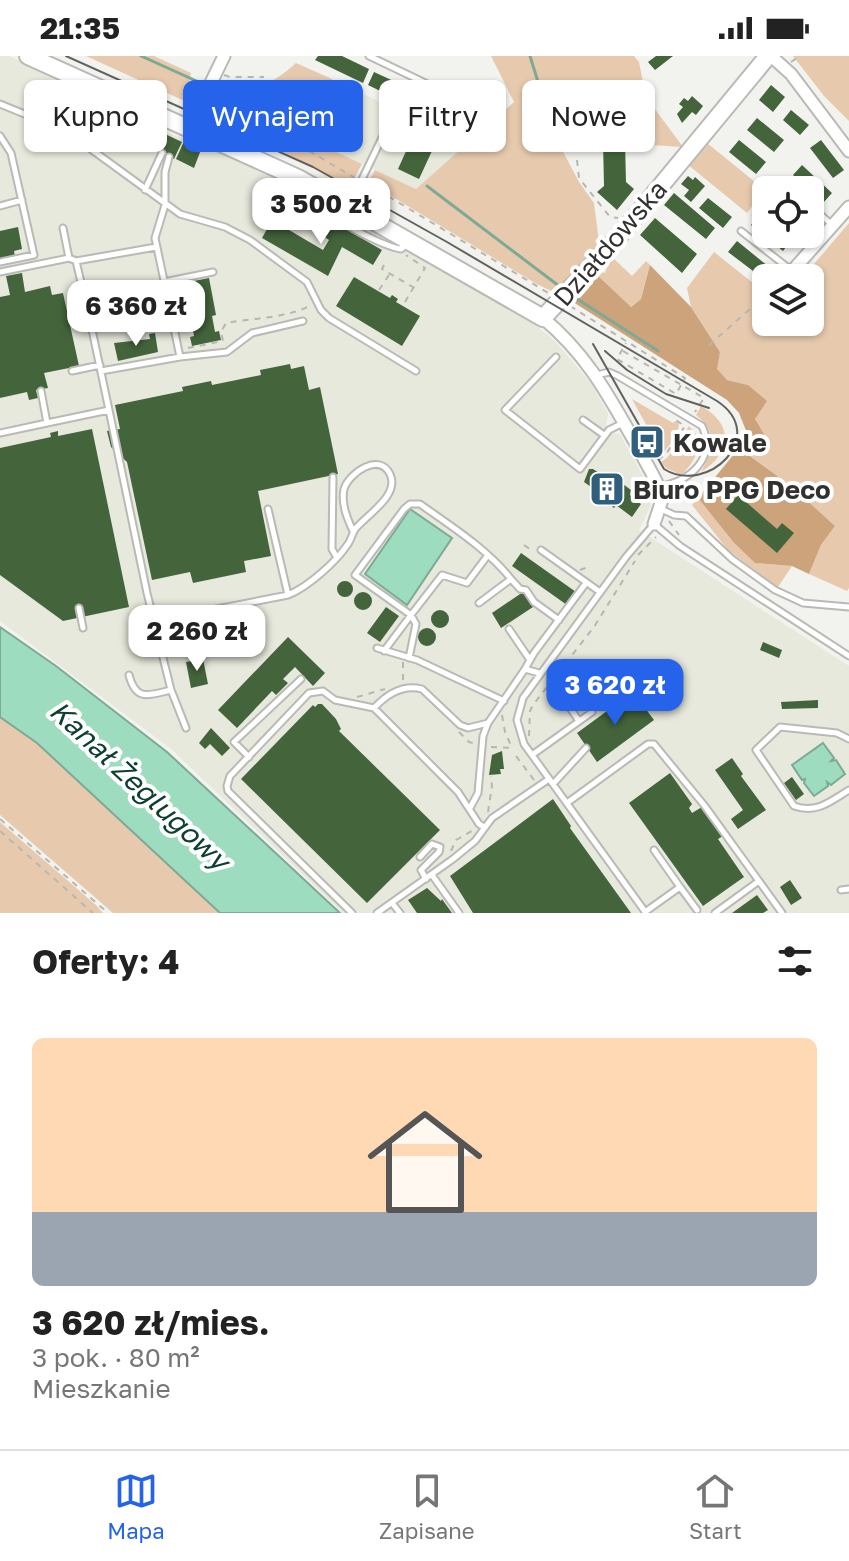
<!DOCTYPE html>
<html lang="pl">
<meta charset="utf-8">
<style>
:root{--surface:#fff;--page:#f2f2f2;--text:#222;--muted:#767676;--line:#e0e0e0;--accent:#2563eb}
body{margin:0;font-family:"Golos Text",sans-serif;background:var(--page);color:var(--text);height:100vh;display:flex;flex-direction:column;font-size:30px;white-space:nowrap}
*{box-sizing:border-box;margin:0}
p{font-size:26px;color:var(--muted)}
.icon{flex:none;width:44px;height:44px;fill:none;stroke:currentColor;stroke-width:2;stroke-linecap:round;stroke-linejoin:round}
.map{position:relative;height:857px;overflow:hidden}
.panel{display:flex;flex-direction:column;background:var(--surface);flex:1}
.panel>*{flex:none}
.hud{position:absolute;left:24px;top:24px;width:802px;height:72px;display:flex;gap:16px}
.controls{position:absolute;left:752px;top:120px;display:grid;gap:16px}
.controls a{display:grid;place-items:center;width:72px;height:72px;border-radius:12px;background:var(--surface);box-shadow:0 2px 6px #0004;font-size:40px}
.price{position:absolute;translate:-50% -68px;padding:0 18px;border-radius:16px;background:#fff;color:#222;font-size:26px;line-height:52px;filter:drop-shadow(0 2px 4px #0008)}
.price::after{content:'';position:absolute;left:50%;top:48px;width:24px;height:18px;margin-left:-12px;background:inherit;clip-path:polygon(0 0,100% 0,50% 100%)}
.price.current{background:var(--accent);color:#fff}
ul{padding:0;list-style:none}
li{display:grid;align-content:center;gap:16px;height:424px;padding:0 32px}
li span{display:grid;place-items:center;height:248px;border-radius:12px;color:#555}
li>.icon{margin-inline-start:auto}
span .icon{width:144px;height:144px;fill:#fffc;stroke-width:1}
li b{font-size:34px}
h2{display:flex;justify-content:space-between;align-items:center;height:96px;padding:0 32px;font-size:34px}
.chip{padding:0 28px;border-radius:12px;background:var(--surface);box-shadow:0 2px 6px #0004;font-size:28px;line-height:72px}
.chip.current{background:var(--accent);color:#fff}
.status{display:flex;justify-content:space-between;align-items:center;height:56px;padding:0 40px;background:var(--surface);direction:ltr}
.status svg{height:22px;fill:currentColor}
.dock{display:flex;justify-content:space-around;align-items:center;height:112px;border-top:2px solid var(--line);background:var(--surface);font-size:22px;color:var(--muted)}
.dock a{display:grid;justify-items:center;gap:4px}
.dock .current{color:var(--accent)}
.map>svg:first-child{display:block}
</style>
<div class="status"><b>21:35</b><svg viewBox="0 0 49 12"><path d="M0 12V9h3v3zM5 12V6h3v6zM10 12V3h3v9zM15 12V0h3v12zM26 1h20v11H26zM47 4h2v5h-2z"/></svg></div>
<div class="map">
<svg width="849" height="857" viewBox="0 0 849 857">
<rect width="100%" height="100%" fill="#f2f3ee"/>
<path fill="#e7e9dc" d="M0 0H9L153 66 161 75 192 85 312 137 471 228 530 265 554 284 591 327 608 357 606 370 613 377 620 378 649 431 651 449 639 474 849 610V857H343L170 692 0 565Z
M332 23 468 88 416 133 305 81Z"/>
<path fill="#e7caae" d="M86 0H154L191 17 188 34 192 39 189 47Z
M491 0H634L639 6 646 41 683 91 650 89 627 58 560 90 579 126 594 147 599 186 562 234 556 230 551 235 535 227 368 126 375 114 416 133 514 46Z
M793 0H849V65L824 40Z
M296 7 332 23 305 81 362 108 350 130 271 90 276 77 235 62 209 49 220 25C261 24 260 39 296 7Z
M707 87 765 134 747 157 687 108Z
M849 167V532L847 535 809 518 821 489 835 470 790 429 749 399 755 363 748 329 727 324 716 313 720 296 691 251 687 232 714 196 763 235C760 247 766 254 766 266H810V222H802Z
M611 200 632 220 646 205 650 209 641 243 630 251 596 218 598 215 605 217Z
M632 343 673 367 675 365 679 367C679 378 668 394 657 401L648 372Z
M701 350C734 368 732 397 701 416 713 394 718 376 696 359Z
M689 370 698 380C701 395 692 409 681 419L666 412 661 406 667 402Z
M698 442 734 487 755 507 792 510 778 531 728 494 692 449Z
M0 661 37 687 220 857H113L0 759Z
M0 766 97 850 103 857H0Z"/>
<path fill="#cda37b" d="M650 209 691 251 720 296 717 313 727 324 748 329 767 345 755 363 764 378 761 395 750 400 790 429 835 470 821 489 809 518 792 510 755 507 734 487 698 442 739 392 747 377 739 357 727 344 570 244 596 218 631 251 641 243Z"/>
<path fill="#9edcc0" stroke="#7da995" stroke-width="2" d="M410 453 452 482 407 549 365 518Z
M0 571 56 610 167 696 340 857H220L37 687 0 661Z
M823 687 834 702 831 705 836 704 845 718 831 729 827 726 828 730 814 740 804 727 805 723 802 724 792 709Z"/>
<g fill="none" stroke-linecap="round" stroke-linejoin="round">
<path stroke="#7da995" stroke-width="3" d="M141 0 203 28
M530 0 555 81
M216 34 305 75
M427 130 563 233
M574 241 658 295"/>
</g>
<path fill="#44653c" d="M318 0H342L369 13 363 27 315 4Z
M656 0H673L655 14 648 6Z
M374 16 422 38 415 52 368 29Z
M771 29 785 41 773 56 759 44Z
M692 40 703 50 696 59 692 56 682 67 677 58 683 51 679 48 684 42 688 45Z
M427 41 474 64 468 78 421 55Z
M74 51 96 61 91 74 71 65Z
M791 54 809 69 800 79 783 64Z
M757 62 784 84 774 96 747 74Z
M398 63 438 82 419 123 398 113 407 93 388 85Z
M611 72H628V86H625L626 126 634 133 617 154 597 136 604 130 603 86H599V77L611 75Z
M165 78 182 86 174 103 157 95Z
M185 83 189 84 191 88 195 90 200 88 202 91 194 112 176 103Z
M739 84 766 106 756 118 729 96Z
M821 84 844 114 833 122 810 92Z
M802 109 832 137 823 147 793 119Z
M688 120 693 124 695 121 705 130 691 146 684 140 689 134 681 128Z
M278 137 301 147 295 159 273 148Z
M674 137 715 172 706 183 664 149Z
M708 142 732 161 723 172 699 152Z
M759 159 766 164V178H784L791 184 783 195 751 169Z
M655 162 697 198 682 217 640 179Z
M272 164 323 194 329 184 322 179 330 164 382 194 373 209 342 191 328 220 262 182Z
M18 171 22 193 14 195 15 200 0 203V175Z
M737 185 769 211 761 221 728 196Z
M22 217 25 236 50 230 52 239 63 237 79 310 44 317 48 332 36 334 38 342 29 344 27 336 0 342V241L10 239 6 220Z
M354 221 390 242 392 239 398 243 396 246 420 260 402 290 336 250Z
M209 222 216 259 212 260 215 276 219 275 221 284 192 290 190 281 194 280 184 227Z
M155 277 158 296 118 305 114 287 150 283 149 278Z
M290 308 291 313 304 310 309 334 320 331 338 418 258 435 271 500 244 505 246 516 193 527 190 516 152 524 127 406 111 391 107 375 120 373 115 349 183 335 182 331 211 325 212 329 261 319 260 314Z
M92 373 129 551 63 565 0 519V392L51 381 50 377 58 375V380Z
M589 413H593L611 425 615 422 631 434 630 439 641 448 632 461 616 449 614 452 609 448 611 445 584 426Z
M738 439 777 473 782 467 794 477 777 497 726 453Z
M521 497 576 536 567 549 512 510Z
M337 533a8 8 0 1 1 16 0a8 8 0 1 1-16 0Z
M523 536 533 551 501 572 492 557Z
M354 545a9 9 0 1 1 18 0a9 9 0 1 1-18 0Z
M386 551 399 560 380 586 367 577Z
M431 563a9 9 0 1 1 18 0a9 9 0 1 1-18 0Z
M130 579a7 7 0 1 1 14 0a7 7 0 1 1-14 0Z
M418 581a9 9 0 1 1 18 0a9 9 0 1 1-18 0Z
M288 581 325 617 313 630 295 611 283 623 288 627 276 639 272 635 237 672 218 654Z
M763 586 782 594 779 602 760 594Z
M203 603 208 628 191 632 186 606Z
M633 636 654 664 597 706 577 677Z
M818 644V652L782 653 781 646Z
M318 648H322L336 663 341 673 339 675 440 774 367 847 241 723 313 649 315 651Z
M211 672 230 692 222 700 210 688 205 693 199 687Z
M502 695 504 713H500L501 718 489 719 492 699Z
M732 702 743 718 741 720 766 754 738 773 731 763 743 754 715 714Z
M670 717 692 748 689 752 692 757 702 751 723 780 718 783 744 821 703 850 629 747Z
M792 721 804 738 796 744 784 727Z
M553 743 571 770 570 772 631 857H473L450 820Z
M790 824 802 842 791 849 780 831Z
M427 832 441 845 442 843 452 857H417L408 844Z
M757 839 768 854 763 857H732Z"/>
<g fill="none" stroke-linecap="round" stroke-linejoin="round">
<defs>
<path id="lane" d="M369 0 440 34
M0 48 66 75 180 158 225 171 250 184 307 226 321 254 329 262 416 315
M0 80 11 97 34 199 0 206
M784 125 793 134
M145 134 162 97
M327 143C328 148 328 151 331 156 339 168 386 191 401 193L407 188
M350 148 393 59
M810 149 832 169
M0 150 22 144
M63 172 69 202
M741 175 791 214
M156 191 76 205 91 269 170 253 155 182 165 149V116L169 101
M0 216 69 202 76 205
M164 226 213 216
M170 253 180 301
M556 301 505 354 580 413 609 374 623 367
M72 315 100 309
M101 315 180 301 227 296 252 277 303 265
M597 319 609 316 618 320 702 370C717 402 690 425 661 430
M109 354 147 537 171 634
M583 364 604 379
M47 367 109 354 91 269
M0 377 47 367 41 335
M333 421 332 493 336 500
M268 453 288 539
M661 453 674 459 686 460 732 503 775 534 803 547 849 551
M541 494 600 536
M488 499 467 527 442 519 411 559 355 519 404 453 410 448H420C452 471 486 492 511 523
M479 547 511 523 520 533 526 534 534 546 559 564
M79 552 83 572
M155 572 188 564 196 557 288 539C308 531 336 506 348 488 352 482 352 477 356 472 368 458 400 439 390 418 379 396 349 417 344 433 341 448 347 462 353 475
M509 573 530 604
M377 592 417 604 504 645
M384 595 411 559 416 568 409 602
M525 613 534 597 586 527
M129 619C136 646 149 639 171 634L186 672
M374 652C387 638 403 628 422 633L460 669 468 672 488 667
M849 683 837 677 780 671 756 694 794 750C817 758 831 745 849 734
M532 699 592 656 580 641 568 649 579 665
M249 701 234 686 301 623
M553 728 586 692
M567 747 648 688H654L704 749 782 857
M470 752 478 737 483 680 488 667 525 613 539 617
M420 801 432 788 440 791 439 796 421 814 426 823
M432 819 459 857
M680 831 697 854
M841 834 849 833
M392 847 400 857
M645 856 680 831 654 794
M352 857 228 735 227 730 230 720 309 637 323 635 335 644 374 652 458 736 479 768 484 771
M377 857 453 803 475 785 492 762 549 723
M646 857 524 688 517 664 523 642 626 501 654 468 680 490 849 600
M715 857 759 825"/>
<path id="street" d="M771 0 791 18 849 95
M189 72 224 0
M786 222 849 151
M543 262C587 299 607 337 635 386 644 404 656 422 663 441L654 468"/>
<path id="secondary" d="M28 0 298 122 543 262 621 178 768 0"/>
</defs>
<use href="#lane" stroke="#b9bab5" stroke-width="9"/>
<use href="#street" stroke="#b9bab5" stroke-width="15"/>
<use href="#secondary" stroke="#b9bab5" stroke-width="20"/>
<path stroke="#b6b7b3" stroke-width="2" stroke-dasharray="6 6" stroke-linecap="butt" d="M791 6 800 0
M224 19 230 21H264
M210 52 233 64 299 89 355 122
M206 58 271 89
M577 104 579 122 610 161 618 162
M368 128 550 238
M276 140 282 127
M301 147 310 146 319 151
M301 149 305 139
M384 209 382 213 413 231
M379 234 389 219
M405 246 425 212 406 199
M570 250 685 322 676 338 617 303 626 287
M709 289 758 246 766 245
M188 292 223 285 221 276 226 267C254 262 288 262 311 249
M623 295 704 342 695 356
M658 404 666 398 685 370 674 363
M669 465 679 479
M524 489 533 495
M638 499 656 481
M580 514 588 511
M403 606V624
M357 641 385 633
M502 659 505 676 512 692
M459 676 469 686 476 688
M529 680 530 655 533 649 594 571 635 505
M491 691 512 692
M516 700 534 724
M488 756 492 730 491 720
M0 763 108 857
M0 775 93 857
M451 795 456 784 475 773"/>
<use href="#lane" stroke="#fff" stroke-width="5"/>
<use href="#street" stroke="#fff" stroke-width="11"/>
<use href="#secondary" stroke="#fff" stroke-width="16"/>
<path stroke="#61625f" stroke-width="2" d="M66 0 313 111 447 186 717 345C770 380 707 440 664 413L593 288
M605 295 627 314 666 338 709 352"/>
</g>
<defs>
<symbol id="bus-square" viewBox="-11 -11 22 22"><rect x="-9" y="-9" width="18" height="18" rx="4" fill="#305f7e" stroke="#fff"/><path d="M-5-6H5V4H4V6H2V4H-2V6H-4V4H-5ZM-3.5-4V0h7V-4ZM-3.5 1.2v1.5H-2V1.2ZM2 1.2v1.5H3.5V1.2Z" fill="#fff"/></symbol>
<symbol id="building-square" viewBox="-11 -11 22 22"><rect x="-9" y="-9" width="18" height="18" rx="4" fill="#305f7e" stroke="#fff"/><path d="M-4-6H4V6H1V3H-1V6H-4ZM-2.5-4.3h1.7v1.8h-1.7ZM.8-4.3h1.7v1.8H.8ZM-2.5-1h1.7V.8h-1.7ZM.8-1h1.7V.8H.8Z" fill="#fff"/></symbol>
</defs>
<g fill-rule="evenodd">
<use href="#bus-square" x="627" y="366" width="40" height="40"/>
<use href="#building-square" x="587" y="413" width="40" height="40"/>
</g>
<g text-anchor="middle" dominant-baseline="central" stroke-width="8" stroke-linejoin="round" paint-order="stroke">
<g font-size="26" fill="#313230" stroke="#fff">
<text transform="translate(610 187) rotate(-49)">Działdowska</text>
</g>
<g font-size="26" font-weight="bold" fill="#313230" stroke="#fff" text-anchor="start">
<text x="673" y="386">Kowale</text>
<text x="633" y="433">Biuro PPG Deco</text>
</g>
<g font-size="28" font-style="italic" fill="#0d402e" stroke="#fff">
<text transform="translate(140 729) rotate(43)">Kanał Żeglugowy</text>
</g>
</g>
</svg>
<div class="controls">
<a><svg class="icon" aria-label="locate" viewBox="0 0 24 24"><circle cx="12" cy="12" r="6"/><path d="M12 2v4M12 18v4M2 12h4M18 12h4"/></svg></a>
<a><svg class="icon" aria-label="layers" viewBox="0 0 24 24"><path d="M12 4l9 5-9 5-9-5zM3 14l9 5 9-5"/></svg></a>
</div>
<b class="price" style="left:321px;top:190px">3 500 zł</b>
<b class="price" style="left:136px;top:292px">6 360 zł</b>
<b class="price" style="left:197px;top:617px">2 260 zł</b>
<b class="price current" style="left:615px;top:671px">3 620 zł</b>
<div class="hud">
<a class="chip">Kupno</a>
<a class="chip current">Wynajem</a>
<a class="chip">Filtry</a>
<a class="chip">Nowe</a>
</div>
</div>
<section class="panel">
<h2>Oferty: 4<svg class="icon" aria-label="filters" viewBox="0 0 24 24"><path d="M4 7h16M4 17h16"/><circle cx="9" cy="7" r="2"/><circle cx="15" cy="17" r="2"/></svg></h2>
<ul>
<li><span style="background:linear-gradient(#ffd9b3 70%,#9aa5b1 0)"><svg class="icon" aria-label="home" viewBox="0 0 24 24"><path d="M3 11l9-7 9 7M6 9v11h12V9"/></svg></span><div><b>3 620 zł/mies.</b><p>3 pok. · 80 m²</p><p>Mieszkanie</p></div></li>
</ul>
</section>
<nav class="dock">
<a class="current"><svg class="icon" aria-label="map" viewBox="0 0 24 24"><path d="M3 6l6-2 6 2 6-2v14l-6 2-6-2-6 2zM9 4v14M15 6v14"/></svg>Mapa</a>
<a><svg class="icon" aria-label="saved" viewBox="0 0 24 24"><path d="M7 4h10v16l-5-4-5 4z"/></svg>Zapisane</a>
<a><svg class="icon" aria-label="home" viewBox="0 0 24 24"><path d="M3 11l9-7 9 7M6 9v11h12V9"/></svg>Start</a>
</nav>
